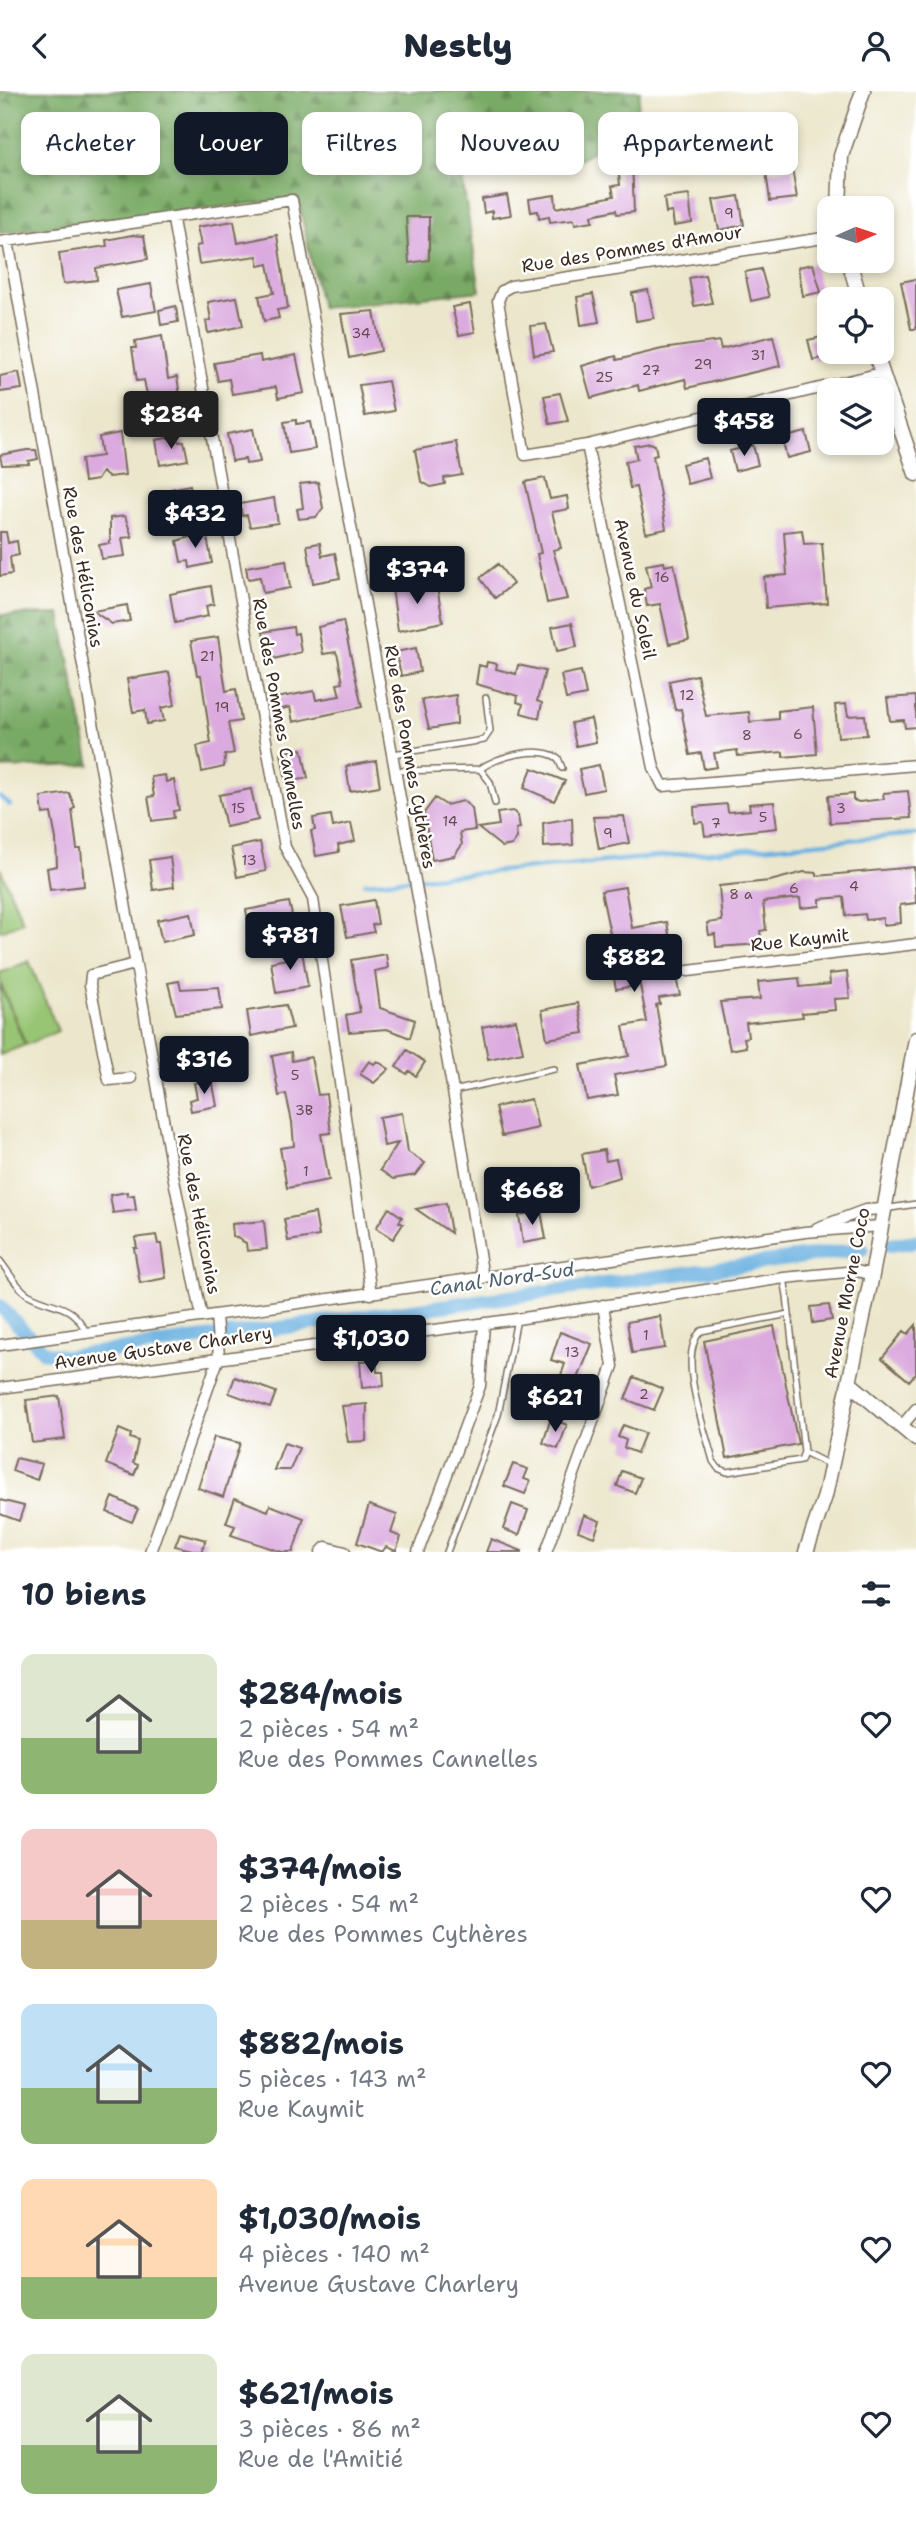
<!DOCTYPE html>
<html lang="fr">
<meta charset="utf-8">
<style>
:root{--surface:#fff;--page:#f2f2f3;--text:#1f2937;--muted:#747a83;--accent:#111827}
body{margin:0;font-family:"Shantell Sans",sans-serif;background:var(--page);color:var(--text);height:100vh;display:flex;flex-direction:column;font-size:26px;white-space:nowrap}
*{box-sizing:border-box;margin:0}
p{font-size:23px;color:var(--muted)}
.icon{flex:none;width:38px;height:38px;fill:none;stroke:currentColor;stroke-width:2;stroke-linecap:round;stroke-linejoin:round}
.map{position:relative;height:1461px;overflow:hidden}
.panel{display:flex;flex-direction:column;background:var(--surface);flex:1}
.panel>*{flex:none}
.guide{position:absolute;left:21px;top:21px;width:875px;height:63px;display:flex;gap:14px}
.needle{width:46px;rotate:87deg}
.tools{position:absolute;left:817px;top:105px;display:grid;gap:14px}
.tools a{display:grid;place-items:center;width:77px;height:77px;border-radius:14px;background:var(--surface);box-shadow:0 4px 10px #0003;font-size:35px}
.price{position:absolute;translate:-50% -60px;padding:0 16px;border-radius:7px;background:var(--accent);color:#fff;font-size:23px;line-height:46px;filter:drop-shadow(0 2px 4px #0008)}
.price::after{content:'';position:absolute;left:50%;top:42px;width:21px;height:16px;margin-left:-10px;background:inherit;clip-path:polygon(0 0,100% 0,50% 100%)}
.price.on{background:#222;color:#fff}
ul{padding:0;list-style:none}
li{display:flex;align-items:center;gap:21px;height:175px;padding:0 21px}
li span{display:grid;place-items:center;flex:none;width:196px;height:140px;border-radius:14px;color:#555}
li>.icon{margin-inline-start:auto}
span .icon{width:84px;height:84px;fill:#fffc;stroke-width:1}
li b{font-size:30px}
h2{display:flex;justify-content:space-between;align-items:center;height:84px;padding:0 21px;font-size:30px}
.chip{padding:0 24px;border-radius:14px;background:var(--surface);box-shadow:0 4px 10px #0003;font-size:24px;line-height:63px}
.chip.on{background:var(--accent);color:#fff}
header{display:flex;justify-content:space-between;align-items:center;height:91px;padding:0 21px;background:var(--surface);font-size:32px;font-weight:800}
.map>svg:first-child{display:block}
</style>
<header><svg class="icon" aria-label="back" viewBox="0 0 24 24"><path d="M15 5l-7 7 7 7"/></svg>Nestly<svg class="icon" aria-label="person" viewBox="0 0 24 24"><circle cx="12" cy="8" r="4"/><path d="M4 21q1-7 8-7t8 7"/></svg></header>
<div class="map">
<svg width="916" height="1461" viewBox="0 0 916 1461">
<defs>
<pattern id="forest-firs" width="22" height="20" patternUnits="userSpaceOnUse" patternTransform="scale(1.75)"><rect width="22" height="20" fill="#79aa65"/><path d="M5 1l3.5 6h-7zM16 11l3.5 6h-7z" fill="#648b53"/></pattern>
</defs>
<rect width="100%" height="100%" fill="#fff"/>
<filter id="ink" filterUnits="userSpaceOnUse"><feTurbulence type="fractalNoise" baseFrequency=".0143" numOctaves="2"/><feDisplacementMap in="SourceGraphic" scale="14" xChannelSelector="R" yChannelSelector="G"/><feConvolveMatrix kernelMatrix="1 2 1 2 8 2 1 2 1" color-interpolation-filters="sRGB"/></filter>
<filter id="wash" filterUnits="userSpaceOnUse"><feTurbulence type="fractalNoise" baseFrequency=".00686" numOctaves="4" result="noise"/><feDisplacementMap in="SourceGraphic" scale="28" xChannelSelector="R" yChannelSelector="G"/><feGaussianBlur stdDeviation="1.57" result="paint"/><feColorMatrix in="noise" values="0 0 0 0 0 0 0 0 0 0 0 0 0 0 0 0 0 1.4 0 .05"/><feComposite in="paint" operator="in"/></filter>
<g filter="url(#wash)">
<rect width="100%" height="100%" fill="#ece7cc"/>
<path fill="url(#forest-firs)" stroke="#5a6a42" stroke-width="2" d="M0 0H640L636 32 573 73 462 87 480 200 321 217 298 107 0 142Z
M60 523 90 674 0 677V524Z"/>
<path fill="#97c573" stroke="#697848" stroke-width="2" d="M0 777 23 831 0 840Z
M29 870 58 940 26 954 0 891V882Z
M0 894 25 954 0 964Z"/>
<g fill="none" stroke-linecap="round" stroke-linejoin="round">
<path stroke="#69b0e0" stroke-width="4.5" d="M0 706 10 714
M365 792 916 743"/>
<path stroke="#69b0e0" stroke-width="14" d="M890 1154 916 1150
M0 1215 44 1261 66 1266 862 1158"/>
</g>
<g id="blocks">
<path fill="#dbabdf" d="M632 71 634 121 617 123 616 119 592 124 593 130 575 133 574 128 550 131 549 125 539 127 538 120 531 121 529 108 555 104 556 117 614 105 612 95 620 94 618 74Z
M792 77 797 107 770 110 766 81Z
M507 104 511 124 492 127V120L484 122 482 108Z
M689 104 692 132 674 135 672 121 666 122 664 107Z
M739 105 744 134 719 139 713 109Z
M406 126H429V169L409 172Z
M234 130 238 152 277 144 288 217 277 219 279 227 264 230 259 205 274 202 268 173 259 175 257 165 199 173 196 155 201 154 197 136Z
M132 144 144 145 148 168 96 177 97 189 63 193 59 162 107 155 106 149Z
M813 173 821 201 803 205 798 176Z
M761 178 769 206 751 210 745 181Z
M705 184 712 212 694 215 689 187Z
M916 188V238H911L901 191Z
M151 193 156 220 122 226 116 199Z
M648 199 654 227 636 230 632 202Z
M593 203 599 231 581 234 577 206Z
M237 206 243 235 208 242 206 230 211 229 208 211Z
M470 213 475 241 459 244 452 216Z
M176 215 178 231 161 234 159 219Z
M374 220 381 260 349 267 341 223Z
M546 233 553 261 534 264 530 235Z
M830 244V265L813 269 808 249Z
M162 245 168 288 177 286 182 317 151 323 144 289 137 290 132 257H136L135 250Z
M773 245 780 275 687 297 685 288 639 300 638 294 591 307 582 275 616 265 617 269 662 258 719 250 721 258Z
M260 264 261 271 296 264 304 302 278 307 276 296 232 303 229 288 218 290 214 272Z
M19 281 22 298 0 301V285Z
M388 290 394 320 365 325 359 294Z
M560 302 568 330 550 333 544 305Z
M296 329V333L310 331 315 358 289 362 284 331Z
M253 338 260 371 246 373 245 368 232 370 227 343Z
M806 341 811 361 787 367 782 347Z
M120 342 125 384 108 386 102 381 97 389 84 391 81 368 102 365 99 346Z
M177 345 179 351 184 350 188 369 160 374 156 349Z
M456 351 462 384 444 387 445 393 431 396 421 390 415 359Z
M650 352 655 354 657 364 653 365 666 438 646 442 636 396 630 397 625 371 637 368 634 355Z
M753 354 758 374 735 380 730 360Z
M27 359H36L38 368 28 370 29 373 2 374 0 364Z
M705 367 710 387 687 393 682 373Z
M545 387 550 408 567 405 569 418 552 421 561 457 553 459 567 508 547 512 537 463 541 462 525 391Z
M318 391 323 417 316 426 299 428 297 418 303 417 300 393Z
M190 394 194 415 182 418 183 424 170 427 166 407 173 406 171 398Z
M274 407 278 432 250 436 247 424 242 425 240 413Z
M125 425 132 446 122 447 125 465 102 468 99 454 110 452V427Z
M802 439 804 453 822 452 827 512 766 517 764 486 787 484 784 441Z
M0 441H6L8 452 17 450 19 464 10 466 12 483 0 485Z
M206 441 212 472 190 477 189 470 181 471 177 450Z
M320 452 322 465 335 462 340 487 313 492 307 454Z
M286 469 290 497 263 502 260 486 248 488 246 476Z
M664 471 665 475 674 473 689 549 669 553 660 513 647 515 644 498 651 496 646 474Z
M498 473 513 493 495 507 480 487Z
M436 490 443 531 398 540 392 497Z
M211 495 214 513 206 515 208 525 175 532 170 503Z
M127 514 130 530 112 533 93 520Z
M343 530 362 616 293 631 290 616 278 619 276 607 314 600 316 609 340 605 337 593 343 592 338 566 336 561 323 563 318 536Z
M572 532 577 556 557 560 552 536Z
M293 536 294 543 298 542 301 561 274 568 272 558 266 559 263 541Z
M218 546 226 600 236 598 241 630 228 632 234 662 225 664 224 676 202 681 197 655 211 652 201 584H197L191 550Z
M416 557 420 581 401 585 396 561Z
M487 571 497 573 496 578 516 583 518 574 545 580 537 610 542 612 539 627 521 622 523 613 517 611 518 605 476 593 479 574 486 576Z
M581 580 586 604 566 608 561 584Z
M169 581 175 614 161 617 164 630 147 633 145 619 133 621 127 588Z
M697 584 706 625 749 621 750 631 778 628V620L813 616 817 663 783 666V661L738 665 737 659 714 662 717 676 704 678 701 662 690 664 681 618 675 619 669 590Z
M456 604 457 633 429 638 422 609Z
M916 605V636L905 637 904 629 890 630 887 607Z
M846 613 848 625 865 624 867 644 838 646 835 614Z
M591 628 596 651 576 655 571 632Z
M302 658 308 687 286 691 281 662Z
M376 670 380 695 350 700 346 675Z
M599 674 604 698 584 702 579 678Z
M532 677 565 690 554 710 524 697Z
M165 684 166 691 174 689 179 719 173 720 174 727 152 730 148 706 154 705 151 686Z
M251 698 258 729 226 736 219 704Z
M908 700 911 727 830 732 828 705 853 703V709L859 711 884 708 883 702Z
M69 702 75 716 72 719 77 758H81L84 795 50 799 47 777 57 775 56 748 51 722 43 723 41 706Z
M435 707 446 714 463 710 472 717 475 739 460 741 462 754 454 765 432 769 424 722Z
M774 711 777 737 705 745 703 731 695 732 694 716 727 713 728 721 750 719 749 713Z
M513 720 518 725 520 737 516 738 517 747 512 754 502 756 478 737 499 734 497 722Z
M331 724 333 736 351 732 355 750 338 754 339 761 316 765 311 740 315 739 313 727Z
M624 725 629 752 599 758 593 726Z
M572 727 573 754 544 756 543 732Z
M260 751 266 780 237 786 231 757Z
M170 766 174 796 153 799 149 769Z
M914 776 916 812 900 814 901 832 883 834V827L866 829 865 823 846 825 844 806 820 808V815L801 817 800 807 763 811 766 839 760 840 762 853 716 856 715 843 709 844 707 832 722 830 719 795 770 790 804 781 817 782V785Z
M625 796 632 837 667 831 671 855 665 856 671 888 676 887 680 904 659 907 660 913 656 914 667 975 614 984 618 1004 587 1009 580 974 629 965 623 935 647 931 640 894 616 898 612 876 617 875 601 800Z
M374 809 378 833 372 834 374 841 347 846 341 815Z
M289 811 292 824 276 827 278 840 251 845 246 819Z
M191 822 195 844 162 851 157 829Z
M301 854 308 896 276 902 271 871 292 867 290 856Z
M386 863 388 877 375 880 380 917 415 929 410 947 387 938 349 941 346 924 360 921 351 869Z
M847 881 850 907 834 908 835 919 802 922 803 926 746 932 748 946 744 947 746 956 730 959 720 911 760 908 758 891 799 887 800 896 830 893 829 883Z
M179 890 181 898 219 896 222 918 176 923 168 892Z
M578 912 584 942 547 948 542 919Z
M286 914 292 937 251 945 247 920Z
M516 929 523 961 488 968 482 936Z
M407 959 425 971 416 985 409 980 407 983 396 976Z
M291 961 292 970 311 966 318 1004 326 1003 331 1042 321 1043 329 1089 287 1097 280 1057 294 1055 292 1031 286 1003 279 1005 272 965Z
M369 970 374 973 377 970 389 978 374 992 360 983Z
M212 988 217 1015 191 1020 189 1009 197 1007 194 992Z
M531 1008 538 1037 502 1045 495 1016Z
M402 1022 408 1061 425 1072 416 1084 393 1088 380 1079 398 1052 384 1055 379 1026Z
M604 1059 606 1070 616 1068 620 1086 588 1095 582 1063Z
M127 1101V1105L134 1104 136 1119 113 1122 110 1104Z
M446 1112 451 1142 416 1118Z
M389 1117 402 1126 399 1131 403 1133 393 1148 376 1137Z
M541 1120 546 1148 523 1152 519 1124Z
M315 1122 319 1145 288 1150 284 1128Z
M264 1130 267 1158 247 1160 246 1152 233 1145 232 1133Z
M156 1144 158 1153H161L166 1187 140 1192 134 1157H137L135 1147Z
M829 1214 832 1229 813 1232 811 1216Z
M660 1225 665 1257 632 1262 627 1231Z
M916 1234V1282L909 1290 882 1267 904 1240 908 1243Z
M774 1235 798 1353 727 1367 704 1250Z
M560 1241 592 1253 568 1312 553 1306 565 1273 551 1269Z
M376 1269 377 1281H383L384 1295 362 1297 360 1270Z
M235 1286 276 1301 270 1317 229 1302Z
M634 1286 663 1298 654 1319 625 1308Z
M59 1305 65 1348 32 1352 26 1309Z
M367 1313 366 1350 348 1351 342 1315Z
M551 1327 567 1334 558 1358 543 1352Z
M623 1334 645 1342 637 1362 624 1357 626 1349 618 1346Z
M119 1338 131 1343 130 1347 138 1350 133 1372 138 1374 134 1384 106 1373Z
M214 1346 240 1352 223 1406 198 1397Z
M284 1352 299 1357 290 1379H274Z
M16 1367 42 1373 37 1389 12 1380Z
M513 1373 528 1378 524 1388 530 1390 525 1403 504 1395Z
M622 1380 641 1387 635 1402 617 1395Z
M113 1406 138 1418 132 1431 107 1421Z
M235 1407 268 1420 270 1414 304 1427 293 1461H282L231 1444 235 1435 226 1432Z
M0 1409 24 1415 19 1430 0 1423Z
M512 1413 528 1419 519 1444 503 1438Z
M369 1414 397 1424 391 1442 401 1446 396 1460 386 1456 382 1461 357 1452Z
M584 1424 600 1430 594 1446 578 1440Z
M180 1442 206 1449 201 1461 175 1455Z
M491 1448 522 1460V1461H486Z"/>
</g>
</g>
<g filter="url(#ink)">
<use href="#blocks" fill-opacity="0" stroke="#796c5b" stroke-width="2"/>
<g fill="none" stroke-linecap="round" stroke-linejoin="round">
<defs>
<path id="service" d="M393 663 484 649 490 640 486 607
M480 678C497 666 537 654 558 667L562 677
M396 680 480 678 490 691 495 712
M453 1000 554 978
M884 1118 916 1113
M0 1170C8 1180 18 1198 29 1204 56 1218 72 1211 87 1243
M784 1187 787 1205 804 1361 801 1369 727 1381 718 1377 713 1370C705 1337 676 1265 701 1240L789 1223
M804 1361 830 1374
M447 1461 498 1324 517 1228"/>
<path id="minor" d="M173 129 285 756 313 808 371 1203
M830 146 511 195 502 200 498 210 525 364 587 354 881 282
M8 150 173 1084 202 1226
M0 151 292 109 453 1000 483 1187
M587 354 654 677 663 695 916 674
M688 880 916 853
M131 987 109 989 90 894 91 884 135 873
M817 1137 865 1119 884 1118
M0 1254 805 1141 880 1135
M0 1297 517 1228 784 1187 857 1180 872 1184
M901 1336 916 1318
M150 1461 219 1266 216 1224
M321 1461 326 1456 345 1461
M418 1461 480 1295 484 1232
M546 1461 613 1275 603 1214"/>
<path id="tertiary" d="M839 117 841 65 863 0
M849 170 860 208
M875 261 916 383
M848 1295 854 1296 916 1348
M806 1461 825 1405 872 1184 916 948"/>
</defs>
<use href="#service" stroke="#796c5b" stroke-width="8"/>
<use href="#minor" stroke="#796c5b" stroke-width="13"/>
<use href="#tertiary" stroke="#796c5b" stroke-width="17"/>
<use href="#service" stroke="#fff" stroke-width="5"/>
<use href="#minor" stroke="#fff" stroke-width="10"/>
<use href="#tertiary" stroke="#fff" stroke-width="14"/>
</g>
</g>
<g text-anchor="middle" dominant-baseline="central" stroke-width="5" stroke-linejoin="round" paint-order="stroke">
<g font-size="14" fill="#634a4e">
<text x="729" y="122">9</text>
<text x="361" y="242">34</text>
<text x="758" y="264">31</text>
<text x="703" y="273">29</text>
<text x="651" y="279">27</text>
<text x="604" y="286">25</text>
<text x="662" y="486">16</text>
<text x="207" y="565">21</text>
<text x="687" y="604">12</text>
<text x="222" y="616">19</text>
<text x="798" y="643">6</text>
<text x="747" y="644">8</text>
<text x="238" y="717">15</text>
<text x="841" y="717">3</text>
<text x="763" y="726">5</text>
<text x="450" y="730">14</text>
<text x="716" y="732">7</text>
<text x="608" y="742">9</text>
<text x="249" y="769">13</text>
<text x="854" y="795">4</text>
<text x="794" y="797">6</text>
<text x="741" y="803">8 a</text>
<text x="295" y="984">5</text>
<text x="304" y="1019">3B</text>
<text x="306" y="1080">1</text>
<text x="646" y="1244">1</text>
<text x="572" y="1261">13</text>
<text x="644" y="1303">2</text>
</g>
<g font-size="18" fill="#3b2a1e" stroke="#fff">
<text transform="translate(632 158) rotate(-9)">Rue des Pommes d'Amour</text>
<text transform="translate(83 476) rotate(80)">Rue des Héliconias</text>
<text transform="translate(635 498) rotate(78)">Avenue du Soleil</text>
<text transform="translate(279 623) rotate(80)">Rue des Pommes Cannelles</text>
<text transform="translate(410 666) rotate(80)">Rue des Pommes Cythères</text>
<text transform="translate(800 849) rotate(-6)">Rue Kaymit</text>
<text transform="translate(199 1123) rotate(79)">Rue des Héliconias</text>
<text transform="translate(847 1202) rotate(-79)">Avenue Morne Coco</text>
<text transform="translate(163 1257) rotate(-8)">Avenue Gustave Charlery</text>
</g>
<g font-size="19" font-style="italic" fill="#4d606c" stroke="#fff">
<text transform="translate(502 1188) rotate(-8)">Canal Nord-Sud</text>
</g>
</g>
</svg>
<div class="tools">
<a><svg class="needle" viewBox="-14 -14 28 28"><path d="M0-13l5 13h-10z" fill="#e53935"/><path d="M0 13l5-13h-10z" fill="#747a83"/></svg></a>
<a><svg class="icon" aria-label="locate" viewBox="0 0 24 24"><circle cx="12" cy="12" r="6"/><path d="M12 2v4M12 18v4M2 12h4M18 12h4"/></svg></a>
<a><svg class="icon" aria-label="layers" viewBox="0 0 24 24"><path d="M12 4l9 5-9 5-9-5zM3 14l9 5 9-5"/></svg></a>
</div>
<b class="price on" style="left:171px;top:360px">$284</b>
<b class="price" style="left:744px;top:367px">$458</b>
<b class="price" style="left:195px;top:459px">$432</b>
<b class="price" style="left:417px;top:515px">$374</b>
<b class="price" style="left:290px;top:881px">$781</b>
<b class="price" style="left:634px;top:903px">$882</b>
<b class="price" style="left:204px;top:1005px">$316</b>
<b class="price" style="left:532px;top:1136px">$668</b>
<b class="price" style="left:371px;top:1284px">$1,030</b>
<b class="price" style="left:555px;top:1343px">$621</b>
<div class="guide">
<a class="chip">Acheter</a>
<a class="chip on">Louer</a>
<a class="chip">Filtres</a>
<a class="chip">Nouveau</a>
<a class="chip">Appartement</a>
</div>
</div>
<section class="panel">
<h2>10 biens<svg class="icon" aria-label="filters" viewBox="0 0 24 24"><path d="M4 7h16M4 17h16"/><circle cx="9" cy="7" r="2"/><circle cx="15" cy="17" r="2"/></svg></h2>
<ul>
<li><span style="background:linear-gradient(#dfe7d0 60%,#8fb573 0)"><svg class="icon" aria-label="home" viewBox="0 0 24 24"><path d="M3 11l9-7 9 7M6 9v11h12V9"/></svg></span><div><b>$284/mois</b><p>2 pièces · 54 m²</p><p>Rue des Pommes Cannelles</p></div><svg class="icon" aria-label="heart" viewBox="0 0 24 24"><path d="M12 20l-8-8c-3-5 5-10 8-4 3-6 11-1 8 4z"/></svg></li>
<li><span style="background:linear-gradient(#f6c9c9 65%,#c2b280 0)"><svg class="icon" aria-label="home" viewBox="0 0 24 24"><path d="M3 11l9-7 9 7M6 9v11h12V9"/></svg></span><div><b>$374/mois</b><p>2 pièces · 54 m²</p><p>Rue des Pommes Cythères</p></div><svg class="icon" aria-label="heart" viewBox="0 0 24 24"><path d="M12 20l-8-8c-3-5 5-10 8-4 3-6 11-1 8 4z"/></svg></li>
<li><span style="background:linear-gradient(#bfe0f5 60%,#8fb573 0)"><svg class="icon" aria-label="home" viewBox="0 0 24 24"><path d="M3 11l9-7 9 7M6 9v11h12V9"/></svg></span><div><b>$882/mois</b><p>5 pièces · 143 m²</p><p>Rue Kaymit</p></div><svg class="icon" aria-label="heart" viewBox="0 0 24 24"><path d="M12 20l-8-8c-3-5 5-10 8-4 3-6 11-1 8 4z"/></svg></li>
<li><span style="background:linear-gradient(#ffd9b3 70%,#8fb573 0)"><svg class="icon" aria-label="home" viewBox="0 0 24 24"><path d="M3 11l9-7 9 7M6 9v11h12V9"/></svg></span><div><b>$1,030/mois</b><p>4 pièces · 140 m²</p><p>Avenue Gustave Charlery</p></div><svg class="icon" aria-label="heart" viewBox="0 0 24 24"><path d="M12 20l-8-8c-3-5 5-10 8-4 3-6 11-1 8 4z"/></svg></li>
<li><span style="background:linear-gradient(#dfe7d0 65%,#8fb573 0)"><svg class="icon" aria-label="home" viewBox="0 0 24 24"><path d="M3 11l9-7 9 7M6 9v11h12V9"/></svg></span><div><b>$621/mois</b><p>3 pièces · 86 m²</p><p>Rue de l'Amitié</p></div><svg class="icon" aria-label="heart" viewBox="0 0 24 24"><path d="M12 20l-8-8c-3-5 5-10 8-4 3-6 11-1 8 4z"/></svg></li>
</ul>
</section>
